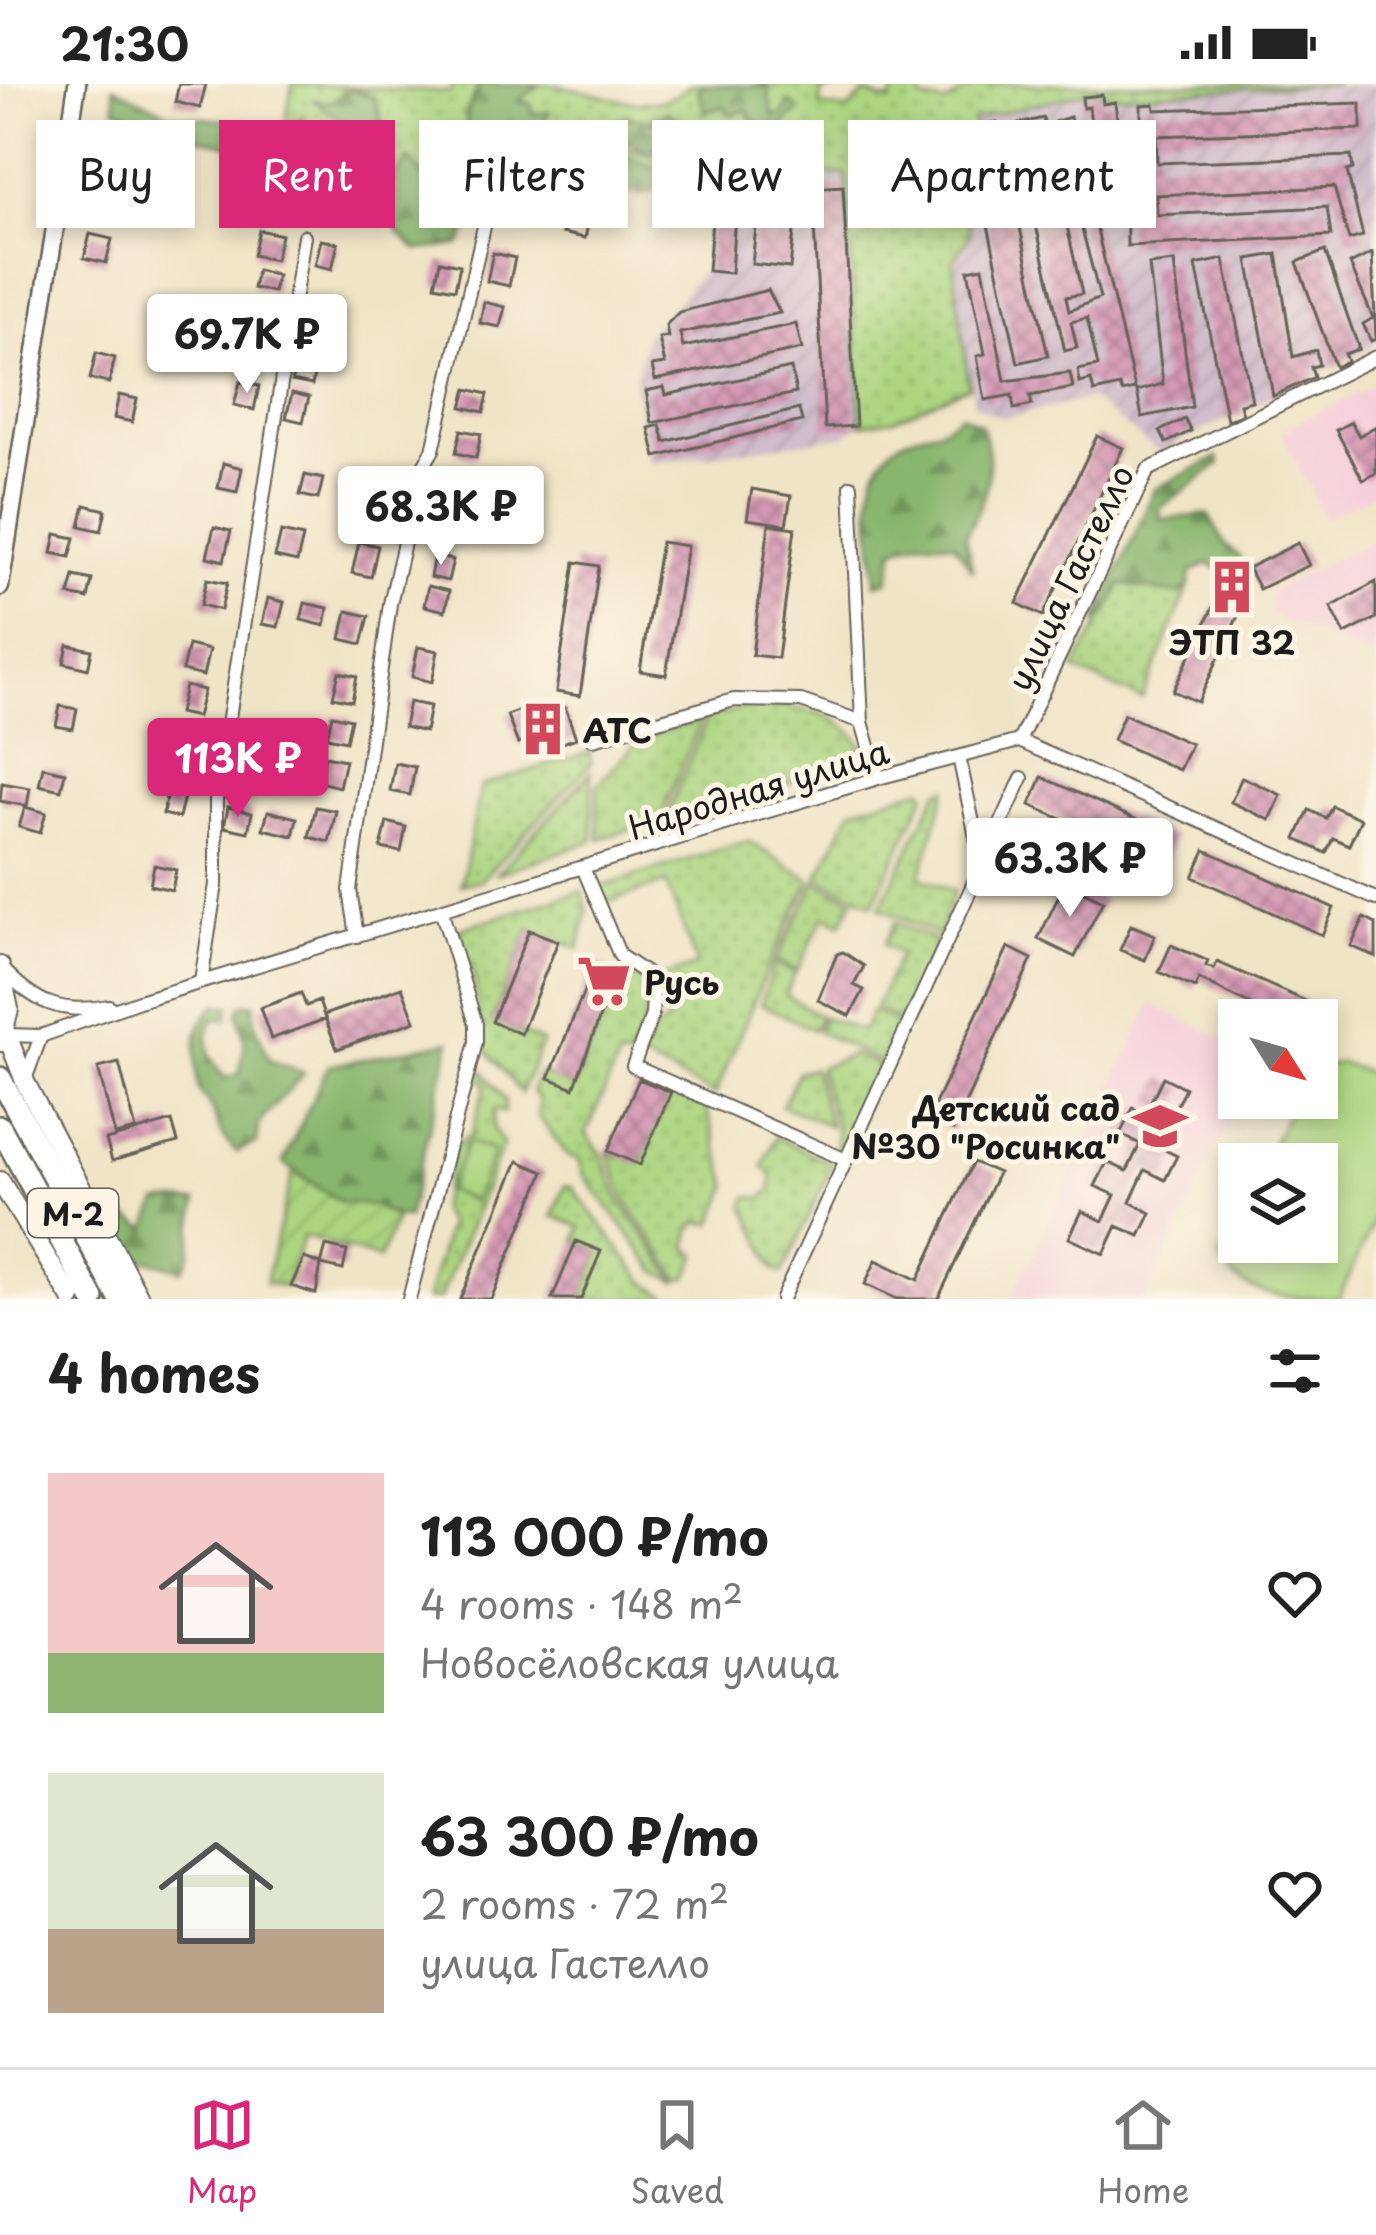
<!DOCTYPE html>
<meta charset="utf-8">
<style>
:root{--surface:#fff;--page:#f2f2f2;--text:#222;--muted:#767676;--line:#e0e0e0;--accent:#db2777}
body{margin:0;font-family:"Playpen Sans",sans-serif;background:var(--page);color:var(--text);height:100vh;display:flex;flex-direction:column;font-size:45px;white-space:nowrap}
*{box-sizing:border-box;margin:0}
p{font-size:39px;color:var(--muted)}
.icon{flex:none;width:66px;height:66px;fill:none;stroke:currentColor;stroke-width:2;stroke-linecap:round;stroke-linejoin:round}
.map{position:relative;height:1215px;overflow:hidden}
.side{display:flex;flex-direction:column;background:var(--surface);flex:1}
.side>*{flex:none}
.guide{position:absolute;left:36px;top:36px;width:1305px;height:108px;display:flex;gap:24px}
.needle{width:78px;rotate:127deg}
.tools{position:absolute;left:1218px;top:915px;display:grid;gap:24px}
.tools a{display:grid;place-items:center;width:120px;height:120px;border-radius:0px;background:var(--surface);box-shadow:0 6px 18px #0003;font-size:60px}
.price{position:absolute;translate:-50% -102px;padding:0 27px;border-radius:12px;background:#fff;color:#222;font-size:39px;line-height:78px;filter:drop-shadow(0 3px 6px #0008)}
.price::after{content:'';position:absolute;left:50%;top:72px;width:36px;height:27px;margin-left:-18px;background:inherit;clip-path:polygon(0 0,100% 0,50% 100%)}
.price.active{background:var(--accent);color:#fff}
ul{padding:0;list-style:none}
li{display:flex;align-items:center;gap:36px;height:300px;padding:0 48px}
li span{display:grid;place-items:center;flex:none;width:336px;height:240px;border-radius:0px;color:#555}
li>.icon{margin-inline-start:auto}
span .icon{width:144px;height:144px;fill:#fffc;stroke-width:1}
li b{font-size:51px}
h2{display:flex;justify-content:space-between;align-items:center;height:144px;padding:0 48px;font-size:51px}
.chip{padding:0 42px;border-radius:0px;background:var(--surface);box-shadow:0 6px 18px #0003;font-size:42px;line-height:108px}
.chip.active{background:var(--accent);color:#fff}
.status{display:flex;justify-content:space-between;align-items:center;height:84px;padding:0 60px;background:var(--surface);direction:ltr}
.status svg{height:33px;fill:currentColor}
.tabs{display:flex;justify-content:space-around;align-items:center;height:168px;border-top:3px solid var(--line);background:var(--surface);font-size:33px;color:var(--muted)}
.tabs a{display:grid;justify-items:center;gap:6px}
.tabs .active{color:var(--accent)}
.map>svg:first-child{display:block}
</style>
<div class="status"><b>21:30</b><svg viewBox="0 0 49 12"><path d="M0 12V9h3v3zM5 12V6h3v6zM10 12V3h3v9zM15 12V0h3v12zM26 1h20v11H26zM47 4h2v5h-2z"/></svg></div>
<div class="map">
<svg width="1376" height="1215" viewBox="0 0 1376 1215">
<defs>
<pattern id="industrial-furrows" width="10" height="10" patternUnits="userSpaceOnUse" patternTransform="scale(3)"><rect width="10" height="10" fill="#d1bdcb"/><path d="M-1 1l2-2M0 10L10 0M9 11l2-2" fill="none" stroke="#b3a2ae"/></pattern>
<pattern id="grass-dots" width="8" height="8" patternUnits="userSpaceOnUse" patternTransform="scale(3)"><rect width="8" height="8" fill="#acd580"/><path d="M2 2h.1M6 6h.1" fill="none" stroke="#93b66e" stroke-width="1.8" stroke-linecap="round"/></pattern>
<pattern id="forest-firs" width="22" height="20" patternUnits="userSpaceOnUse" patternTransform="scale(3)"><rect width="22" height="20" fill="#89b66e"/><path d="M5 1l3.5 6h-7zM16 11l3.5 6h-7z" fill="#6f935a"/></pattern>
<pattern id="garden-furrows" width="10" height="10" patternUnits="userSpaceOnUse" patternTransform="scale(3)"><rect width="10" height="10" fill="#acd580"/><path d="M-1 1l2-2M0 10L10 0M9 11l2-2" fill="none" stroke="#93b66e"/></pattern>
<pattern id="building-cross-hatch" width="8" height="8" patternUnits="userSpaceOnUse" patternTransform="scale(3)"><rect width="8" height="8" fill="#d699b5"/><path d="M0 0l8 8M0 8l8-8" fill="none" stroke="#ad7c92"/></pattern>
</defs>
<rect width="100%" height="100%" fill="#fcf5e5"/>
<filter id="ink" filterUnits="userSpaceOnUse"><feTurbulence type="fractalNoise" baseFrequency=".00833" numOctaves="2"/><feDisplacementMap in="SourceGraphic" scale="24" xChannelSelector="R" yChannelSelector="G"/><feConvolveMatrix kernelMatrix="1 2 1 2 8 2 1 2 1" color-interpolation-filters="sRGB"/></filter>
<filter id="wash" filterUnits="userSpaceOnUse"><feTurbulence type="fractalNoise" baseFrequency=".004" numOctaves="4" result="noise"/><feDisplacementMap in="SourceGraphic" scale="48" xChannelSelector="R" yChannelSelector="G"/><feGaussianBlur stdDeviation="2.7" result="paint"/><feColorMatrix in="noise" values="0 0 0 0 0 0 0 0 0 0 0 0 0 0 0 0 0 1.4 0 .05"/><feComposite in="paint" operator="in"/></filter>
<g filter="url(#wash)">
<rect width="100%" height="100%" fill="#f0e4c6"/>
<path fill="#f5cfda" d="M1376 300V408L1324 434 1281 347Z
M1376 455V574L1269 530 1272 506Z
M1151 920 1239 962 1240 1014 1145 1215H1012Z"/>
<path fill="url(#industrial-furrows)" d="M1090 0 1109 11 1376 0V261L1159 368 1090 315 1002 334 975 321 961 256 955 178 972 151 946 40 1060 15 1061 5Z
M708 85 847 90 861 340 844 352 650 379 634 300 645 254 704 185Z"/>
<path fill="url(#grass-dots)" stroke="#64784e" stroke-width="3" fill-rule="evenodd" d="M292 0 451 8 453 0H480L466 29V58L487 63 536 52 549 28 533 30 531 20 518 17 541 0C591 0 648 41 691 0H705L698 5 705 28 724 23 732 31 747 26 752 37 775 48 799 26 789 18 782 31H771L768 3 757 0H855L821 8 820 22 848 26 865 9 890 18 897 0H923L922 16 945 20 977 0H1337L1108 12 1096 5 973 36 977 58 952 67 970 151 953 177 969 302 894 335 861 340 846 90 648 85 617 66 600 65 578 79 555 75 549 85 517 101 520 83 490 76 463 88 424 93 409 75 384 103 150 41 292 78 343 82 351 92V72L330 54 296 63 304 33 285 42ZM351 4 374 13 387 52 376 71 363 66 355 45 315 17 331 18ZM668 27 678 37 672 57 650 69 629 64 604 46 625 31 644 39Z
M1121 500 1178 510 1189 503 1142 615 1074 586Z
M751 622C796 622 851 625 868 675L665 736 707 634Z
M701 636 659 737 599 755 597 701 641 654Z
M590 668 591 679 481 796 461 801 481 702Z
M591 688 593 757 496 790Z
M923 704 926 710 873 820 818 793 852 725Z
M947 704 920 793 954 807 939 852 880 824 938 707Z
M748 757 811 796 770 878 715 1011 642 975 653 946 666 940 670 928 660 924 663 893 697 881 666 799 608 818 597 804Z
M816 797 854 816 841 840 824 832 797 887 776 876Z
M583 807 587 827 579 865 529 846 492 937 542 958 521 1009 482 961 475 898 458 845Z
M895 838 937 858 900 936 875 924 900 870 884 861Z
M774 879 795 889 786 911 820 932 813 946 761 920Z
M643 892 648 929 629 975 619 974 586 1050 603 1072 619 1115 678 1198 657 1187 584 1091 579 1075 568 1072 538 1032 539 1016 532 1007 539 989 574 1003 611 917 620 921 631 895Z
M872 927 899 940 880 978 817 947 823 933 862 947Z
M854 970 879 982 843 1062H836L837 1046 818 984Z
M478 981 505 1016 504 1028 494 1026 493 1045 503 1060 440 1215H427L448 1141 439 1125 456 1059 471 1051 486 1001 476 991Z
M812 984 814 986 830 1042 782 1022 798 988Z
M671 1008 706 1023 729 1102 713 1140 699 1138 691 1145 688 1163 697 1171 688 1193 680 1195 625 1116 608 1067 640 1080Z
M776 1053 833 1080 783 1189 774 1185 745 1121 748 1113 763 1114 772 1104V1091L763 1082Z
M565 1102 572 1103 646 1199 673 1215H581L601 1167 576 1157 581 1143 553 1132Z"/>
<path fill="url(#forest-firs)" stroke="#526945" stroke-width="3" d="M480 0H540L518 17 531 21 533 30 549 28 536 51 487 63 466 58 467 29Z
M706 0 768 3 772 31H782L789 19 799 26 775 47 753 36 747 25 732 30 724 22 705 28 699 4Z
M114 3 170 30 285 43 304 32 296 62 330 54 350 72 351 94 343 81C269 69 185 58 116 24Z
M351 5 373 13 386 52 375 71 363 65 355 45 313 16 331 18Z
M667 28 678 37 672 56 650 68 604 45 625 32 656 38Z
M599 66 617 67 658 86 663 103 641 111 550 86 562 77 586 81Z
M409 75 424 94 463 90 489 77 520 83 517 101 481 115 467 129 469 145 460 161 417 166 397 147 386 102Z
M960 330 981 341C996 386 988 411 965 452L973 487 954 459 921 456 895 464 889 496 876 500C875 450 852 376 910 353 932 344 943 348 960 330Z
M1217 374 1220 380 1159 425 1162 436 1208 430 1226 462 1240 473 1246 498 1209 480 1191 488 1189 503 1178 510 1121 500 1108 528 1096 538 1155 405Z
M243 920H254L255 940 269 976 304 989 259 1039 257 1059 237 1068C214 1049 219 1027 199 1008 194 977 190 943 216 921L230 922 227 935H214C201 956 210 977 225 994L239 991 245 960 238 928Z
M451 957 407 1134 341 1118 283 1079 328 982Z
M174 1117 197 1118 189 1174 182 1186 125 1169 121 1129 147 1145 158 1119Z"/>
<path fill="url(#garden-furrows)" stroke="#64784e" stroke-width="3" d="M293 1088 341 1118 375 1122 396 1135 379 1175 303 1152 286 1203 265 1199Z"/>
<path fill="#acd580" stroke="#64784e" stroke-width="3" d="M1341 979 1376 991V1133L1339 1214C1297 1215 1239 1215 1219 1174L1239 1132V1158H1317V1080H1263L1294 1014H1317V983Z
M468 1057 494 1067 473 1117 447 1107Z"/>
<g id="blocks">
<path fill="url(#building-cross-hatch)" d="M179 0H206L200 24 175 18Z
M1102 11 1103 20 1115 18 1120 60H1115L1116 70 1108 71 1112 103 1099 104 1089 23 1083 24 1082 13Z
M1361 19V45L1156 52 1157 79 1351 72 1353 85 1347 87 1363 152 1349 156 1334 103 1156 111 1157 131 1327 123 1331 152 1127 162 1126 63 1141 62V21L1154 20 1155 26Z
M1070 33 1135 305 1122 308 1120 302 1094 308 1091 296 1080 299 1078 286 1098 282 1087 234 1071 238 1077 264 1065 267 1013 41 1043 34 1082 210 1066 213 1069 227 1100 214 1054 38Z
M997 38 1048 272 1018 279 971 63 985 60 981 41Z
M110 61 136 67 133 83 107 77Z
M715 99 737 101 731 189 708 187Z
M843 102 856 342 825 344 812 104Z
M760 106 798 110 790 184 752 180Z
M568 127 590 132 585 154 562 149Z
M259 146 281 151 275 176 253 171Z
M90 150 112 155 106 179 84 174Z
M321 156 338 159 332 185 315 181Z
M1325 167 1359 265 1344 270 1347 277 1335 283 1297 178Z
M493 169 515 174 509 202 487 197Z
M1372 169 1376 255 1371 257 1363 240 1373 234 1350 180Z
M1277 170 1293 273 1316 266 1319 281 1311 283 1314 293 1273 312 1248 175Z
M1224 175 1252 317 1240 320 1243 331 1227 336 1196 181Z
M440 177 460 181 455 205 435 201Z
M1174 178 1192 323 1142 333 1137 307 1163 300 1149 181Z
M983 183 1005 297 1070 289 1073 304 1030 312 1032 321 1014 325 1012 311 985 316 977 272 985 270 968 186Z
M257 186 277 191 273 208 253 204Z
M768 206 780 229 680 249 683 263 796 240 802 265 655 296 652 282 665 280 659 254 668 253 666 241 679 228Z
M484 218 505 223 500 243 480 239Z
M249 224 268 228 263 252 244 247Z
M306 230 328 234 323 255 302 250Z
M247 261 265 265 260 285 243 281Z
M96 269 115 274 109 299 90 295Z
M298 269 318 274 312 301 292 297Z
M791 284 796 309 652 339 646 307 664 303 666 311Z
M240 298 259 302 254 326 234 321Z
M467 305 488 310 484 328 462 323Z
M292 309 309 313 303 338 286 334Z
M119 311 137 315 132 338 114 334Z
M799 325 802 337 656 373 649 344 660 341 665 358Z
M1185 335 1191 347 1166 359 1160 347Z
M1351 338 1359 352 1376 342V389L1363 396 1336 346Z
M461 346 481 350 476 374 456 369Z
M1097 352 1123 364 1043 532 1017 519Z
M223 379 242 384 237 408 218 404Z
M305 391 323 395 318 415 300 411Z
M452 392 474 397 469 419 447 414Z
M371 397 391 401 386 423 366 418Z
M752 405 791 412 786 441 747 435Z
M85 421 106 426 101 447 80 442Z
M455 425 477 430 472 452 450 448Z
M769 440 795 444 778 574 752 571Z
M214 443 231 447 224 477 207 473Z
M281 448 303 453 297 478 275 473Z
M56 450 75 454 70 473 52 469Z
M359 458 378 462 371 493 352 489Z
M661 458 687 462 666 591 640 587Z
M1298 459 1309 481 1259 505 1248 484Z
M434 472 453 476 448 497 430 493Z
M575 478 599 482 580 612 556 608Z
M74 492 92 496 88 515 69 511Z
M207 495 227 499 221 526 201 521Z
M1376 498V534L1345 550 1331 523Z
M428 502 449 507 445 527 424 522Z
M268 514 284 518 278 543 262 540Z
M305 519 328 524 325 542 301 536Z
M1214 521 1238 532 1198 618 1173 607Z
M347 527 369 532 362 560 341 555Z
M68 561 92 566 88 585 64 579Z
M188 561 209 566 203 592 182 587Z
M418 563 438 567 432 598 412 593Z
M339 588 357 592 352 617 333 613Z
M185 602 204 606 197 633 179 629Z
M409 618 430 622 425 648 404 643Z
M60 622 77 625 73 645 56 642Z
M565 623 576 654 549 664 547 659 536 663 533 655 518 660 507 631 525 624 529 636Z
M1124 630 1191 660 1179 686 1113 656Z
M332 631 351 635 346 657 327 653Z
M178 647 198 652 192 675 173 671Z
M247 656 263 660 257 684 241 681Z
M325 672 345 676 339 703 319 698Z
M395 679 415 683 410 711 390 707Z
M43 683 65 688 61 706 39 701Z
M1042 693 1175 753 1163 780 1030 721Z
M1242 693 1281 711 1270 736 1231 718Z
M2 699 30 704 27 722 0 717Z
M168 704 185 708 179 734 163 730Z
M1332 722 1361 735 1349 761 1333 754 1326 769 1296 755 1309 726 1326 734Z
M25 723 46 729 40 749 19 743Z
M228 723 252 729 248 748 224 743Z
M316 723 336 727 329 758 309 753Z
M268 727 297 734 293 752 263 745Z
M387 738 406 743 401 768 381 764Z
M1205 766 1334 824 1322 851 1193 793Z
M154 781 176 786 172 806 150 801Z
M1065 799 1103 817 1075 873 1038 855Z
M1364 834 1376 840V873L1351 862Z
M1131 841 1155 851 1145 876 1120 866Z
M529 846 558 857 521 950 492 938Z
M1171 861 1208 877 1206 882 1214 885 1217 878 1326 926 1317 946V936H1281L1199 895 1195 904 1159 888Z
M1008 863 1032 875 953 1046 928 1035Z
M843 868 864 882 854 901 864 906 850 932 818 916 837 870Z
M595 880 623 891 612 915 607 913 574 1004 549 994Z
M402 903 415 937 337 965 324 931Z
M301 909 306 922 319 917 325 935 271 955 260 924Z
M119 979 136 1046 115 1051 98 984Z
M1163 993 1185 1004 1157 1062 1177 1072 1165 1096 1145 1086 1130 1118 1151 1129 1140 1152 1117 1142 1104 1170 1069 1154 1082 1127 1103 1137 1115 1111 1095 1102 1107 1078 1127 1087 1140 1060 1120 1050 1133 1024 1154 1035 1159 1023 1150 1019Z
M639 995 671 1008 640 1081 608 1067Z
M172 1037 178 1058 112 1077 106 1056Z
M518 1077 544 1088 491 1215H460Z
M973 1078 998 1089 938 1215H897L865 1200 876 1176 918 1196Z
M576 1157 601 1167 581 1215H552Z
M326 1162 347 1167 343 1186 321 1181Z
M304 1174 321 1180 316 1210 291 1202Z"/>
</g>
</g>
<g filter="url(#ink)">
<use href="#blocks" fill-opacity="0" stroke="#666258" stroke-width="3"/>
<g fill="none" stroke-linecap="round" stroke-linejoin="round">
<defs>
<path id="minor" d="M851 402 862 638 878 694
M593 655 734 616 801 617 862 638
M1019 657 1148 386 1376 273
M959 673 982 781
M584 786 620 872 654 895 652 931 633 982 846 1076
M357 852 350 806 390 520 420 388 433 366 488 125
M1 883C34 919 60 931 109 922
M201 898 216 800V717L304 152
M7 951 41 952 139 917 878 694 1019 657 1376 815
M26 993 41 952
M409 1215 476 958V940L442 829
M782 1215 1022 694"/>
<path id="tertiary" d="M0 503 77 0"/>
<path id="secondary" d="M0 882 9 925 1 958
M7 951 26 1000 140 1215
M0 1097 72 1215"/>
<path id="primary" d="M0 994 120 1215
M0 1043 93 1215"/>
</defs>
<use href="#minor" stroke="#666258" stroke-width="16"/>
<use href="#tertiary" stroke="#666258" stroke-width="21"/>
<use href="#secondary" stroke="#666258" stroke-width="22"/>
<use href="#primary" stroke="#666258" stroke-width="26"/>
<use href="#minor" stroke="#fff" stroke-width="12"/>
<use href="#tertiary" stroke="#fff" stroke-width="16"/>
<use href="#secondary" stroke="#fff" stroke-width="18"/>
<use href="#primary" stroke="#fff" stroke-width="21"/>
</g>
</g>
<defs>
<symbol id="building-bare" viewBox="-9 -9 18 18"><path d="M-4-6H4V6H1V3H-1V6H-4ZM-2.5-4.3h1.7v1.8h-1.7ZM.8-4.3h1.7v1.8H.8ZM-2.5-1h1.7V.8h-1.7ZM.8-1h1.7V.8H.8Z" fill="#d1495b" stroke="#fcf5e5" stroke-width="2.5" paint-order="stroke"/></symbol>
<symbol id="supermarket-bare" viewBox="-9 -9 18 18"><path d="M-6-5.5h2.5l.6 2H6L4.5 2H-2.5L-4.4-4H-6ZM-1.5 3.2a1.3 1.3 0 1 0 .1 0ZM3 3.2a1.3 1.3 0 1 0 .1 0Z" fill="#d1495b" stroke="#fcf5e5" stroke-width="2.5" paint-order="stroke"/></symbol>
<symbol id="school-bare" viewBox="-9 -9 18 18"><path d="M0-5L7-2L0 1L-7-2ZM-4 1L0 2.5L4 1V4Q0 6-4 4Z" fill="#d1495b" stroke="#fcf5e5" stroke-width="2.5" paint-order="stroke"/></symbol>
</defs>
<g fill-rule="evenodd">
<use href="#building-bare" x="1194" y="465" width="76" height="76"/>
<use href="#building-bare" x="505" y="607" width="76" height="76"/>
<use href="#supermarket-bare" x="566" y="859" width="76" height="76"/>
<use href="#school-bare" x="1122" y="1004" width="76" height="76"/>
</g>
<g text-anchor="middle" dominant-baseline="central" stroke-width="10" stroke-linejoin="round" paint-order="stroke">
<rect fill="#fcf5e5" stroke="#5f5d58" stroke-width="3" x="28" y="1105" width="90" height="48" rx="9"/>
<g font-size="30" font-weight="bold" fill="#1c1c1c">
<text x="73" y="1129">М-2</text>
</g>
<g font-size="33" fill="#1c1c1c" stroke="#fcf5e5">
<text transform="translate(1069 493) rotate(-64)">улица Гастелло</text>
<text transform="translate(758 704) rotate(-17)">Народная улица</text>
</g>
<g font-size="33" font-weight="bold" fill="#1c1c1c" stroke="#fcf5e5" text-anchor="start">
<text x="1232" y="557" text-anchor="middle">ЭТП 32</text>
<text x="583" y="645">АТС</text>
<text x="644" y="897">Русь</text>
<text x="1120" y="1023" text-anchor="end">Детский сад<tspan x="1120" dy="38">№30 "Росинка"</tspan></text>
</g>
</g>
</svg>
<div class="tools">
<a><svg class="needle" viewBox="-14 -14 28 28"><path d="M0-13l5 13h-10z" fill="#e53935"/><path d="M0 13l5-13h-10z" fill="#767676"/></svg></a>
<a><svg class="icon" aria-label="layers" viewBox="0 0 24 24"><path d="M12 4l9 5-9 5-9-5zM3 14l9 5 9-5"/></svg></a>
</div>
<b class="price" style="left:247px;top:312px">69.7K ₽</b>
<b class="price" style="left:441px;top:484px">68.3K ₽</b>
<b class="price active" style="left:238px;top:736px">113K ₽</b>
<b class="price" style="left:1070px;top:836px">63.3K ₽</b>
<div class="guide">
<a class="chip">Buy</a>
<a class="chip active">Rent</a>
<a class="chip">Filters</a>
<a class="chip">New</a>
<a class="chip">Apartment</a>
</div>
</div>
<section class="side">
<h2>4 homes<svg class="icon" aria-label="filters" viewBox="0 0 24 24"><path d="M4 7h16M4 17h16"/><circle cx="9" cy="7" r="2"/><circle cx="15" cy="17" r="2"/></svg></h2>
<ul>
<li><span style="background:linear-gradient(#f6c9c9 75%,#8fb573 0)"><svg class="icon" aria-label="home" viewBox="0 0 24 24"><path d="M3 11l9-7 9 7M6 9v11h12V9"/></svg></span><div><b>113 000 ₽/mo</b><p>4 rooms · 148 m²</p><p>Новосёловская улица</p></div><svg class="icon" aria-label="heart" viewBox="0 0 24 24"><path d="M12 20l-8-8c-3-5 5-10 8-4 3-6 11-1 8 4z"/></svg></li>
<li><span style="background:linear-gradient(#dfe7d0 65%,#b9a48a 0)"><svg class="icon" aria-label="home" viewBox="0 0 24 24"><path d="M3 11l9-7 9 7M6 9v11h12V9"/></svg></span><div><b>63 300 ₽/mo</b><p>2 rooms · 72 m²</p><p>улица Гастелло</p></div><svg class="icon" aria-label="heart" viewBox="0 0 24 24"><path d="M12 20l-8-8c-3-5 5-10 8-4 3-6 11-1 8 4z"/></svg></li>
</ul>
</section>
<nav class="tabs">
<a class="active"><svg class="icon" aria-label="map" viewBox="0 0 24 24"><path d="M3 6l6-2 6 2 6-2v14l-6 2-6-2-6 2zM9 4v14M15 6v14"/></svg>Map</a>
<a><svg class="icon" aria-label="saved" viewBox="0 0 24 24"><path d="M7 4h10v16l-5-4-5 4z"/></svg>Saved</a>
<a><svg class="icon" aria-label="home" viewBox="0 0 24 24"><path d="M3 11l9-7 9 7M6 9v11h12V9"/></svg>Home</a>
</nav>
